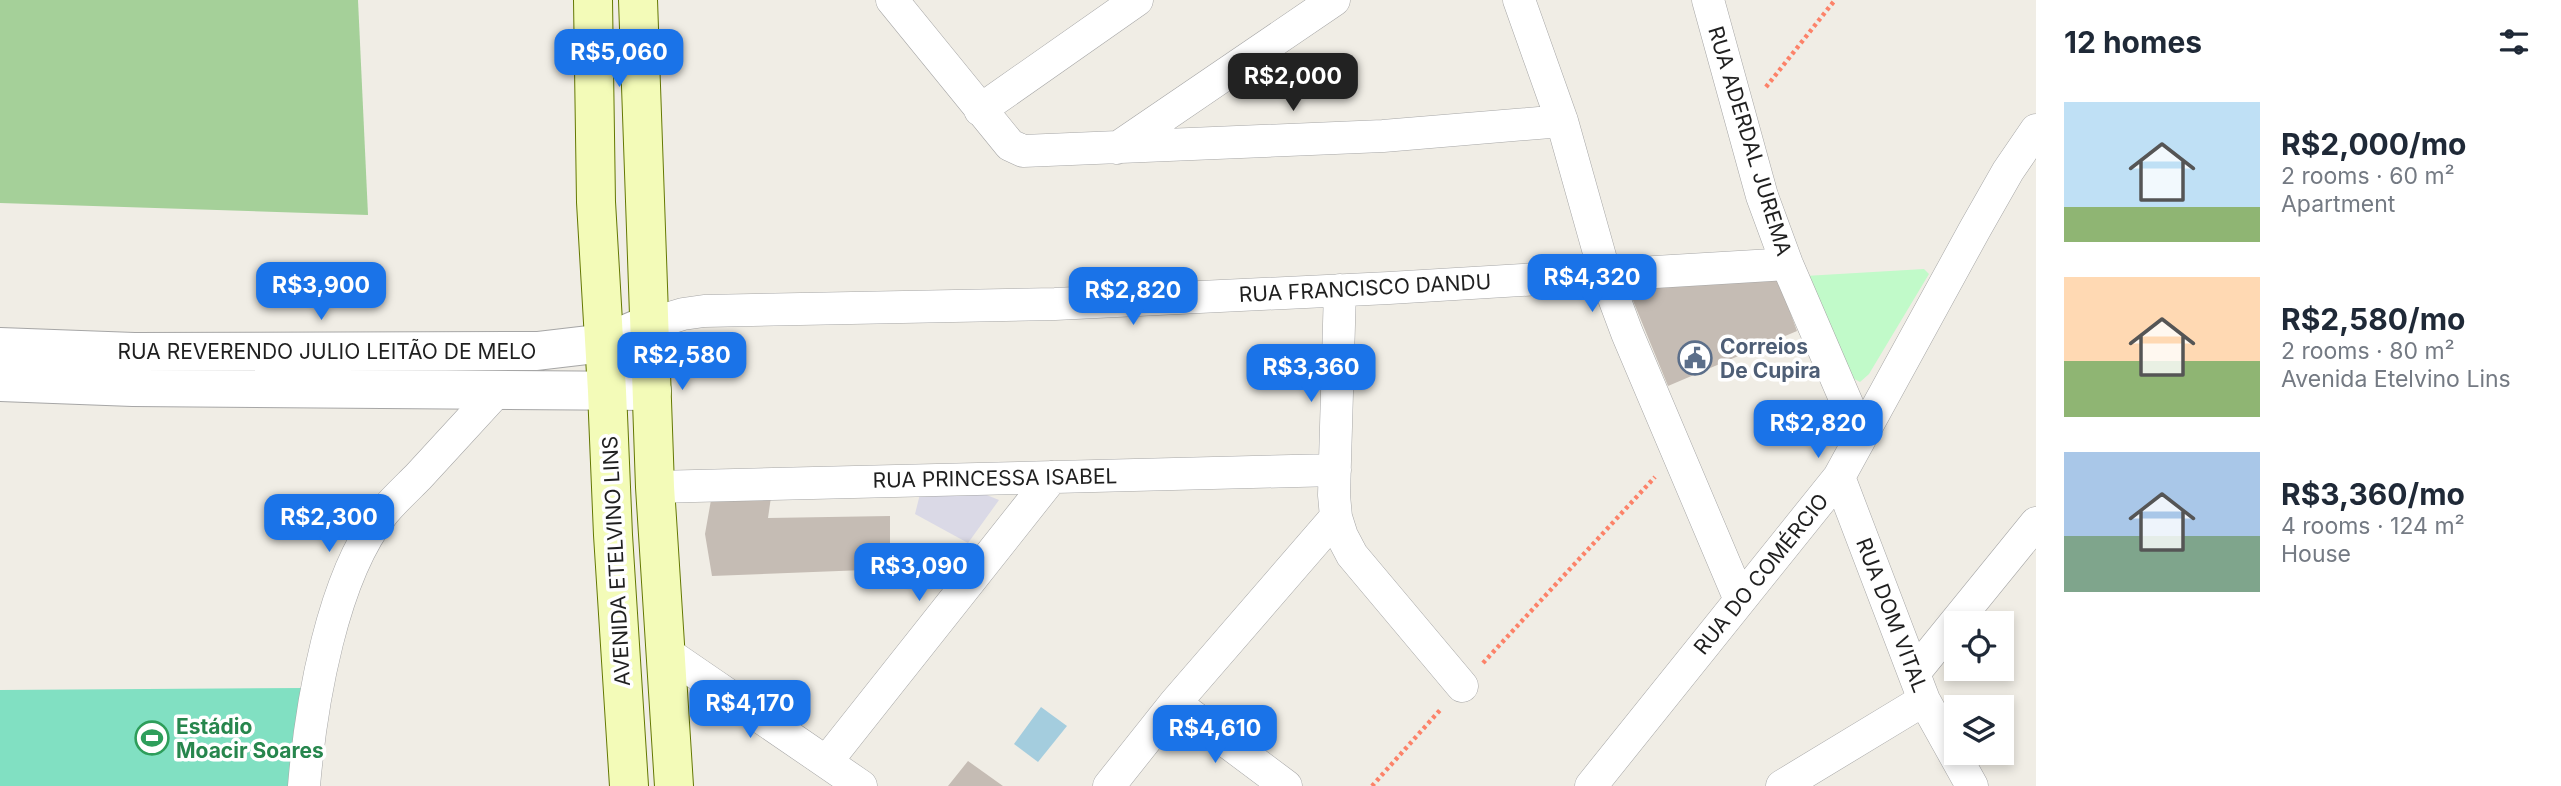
<!DOCTYPE html>
<meta charset="utf-8">
<style>
:root{--surface:#fff;--page:#f6f6f7;--text:#1f2937;--muted:#747a83;--accent:#1a73e8}
body{margin:0;font-family:Inter,sans-serif;background:var(--page);color:var(--text);height:100vh;display:flex;flex-direction:column;font-size:26px;white-space:nowrap}
*{box-sizing:border-box;margin:0}
p{font-size:23px;color:var(--muted)}
.icon{flex:none;width:38px;height:38px;fill:none;stroke:currentColor;stroke-width:2;stroke-linecap:round;stroke-linejoin:round}
.map{position:relative;flex:1;overflow:hidden}
.panel{display:flex;flex-direction:column;background:var(--surface);width:525px}
.panel>*{flex:none}
.controls{position:absolute;left:1944px;top:611px;display:grid;gap:14px}
.controls a{display:grid;place-items:center;width:70px;height:70px;border-radius:0px;background:var(--surface);box-shadow:0 4px 10px #0003;font-size:35px}
.price{position:absolute;translate:-50% -60px;padding:0 16px;border-radius:14px;background:var(--accent);color:#fff;font-size:23px;line-height:46px;filter:drop-shadow(0 2px 4px #0008)}
.price::after{content:'';position:absolute;left:50%;top:42px;width:21px;height:16px;margin-left:-10px;background:inherit;clip-path:polygon(0 0,100% 0,50% 100%)}
.price.selected{background:#222;color:#fff}
ul{padding:0;list-style:none}
li{display:flex;align-items:center;gap:21px;height:175px;padding:0 28px}
li span{display:grid;place-items:center;flex:none;width:196px;height:140px;border-radius:0px;color:#555}
li>.icon{margin-inline-start:auto}
span .icon{width:84px;height:84px;fill:#fffc;stroke-width:1}
li b{font-size:30px}
h2{display:flex;justify-content:space-between;align-items:center;height:84px;padding:0 28px;font-size:30px}
main{display:flex;flex:1;min-height:0}
.map>svg:first-child{display:block}
</style>
<main>
<div class="map">
<svg width="2036" height="786" viewBox="0 0 2036 786">
<rect width="100%" height="100%" fill="#f0ede5"/>
<path fill="#a5d099" d="M0 0H358L368 215 0 203Z"/>
<path fill="#c1fac9" d="M1924 269 1929 274 1869 374 1860 382 1847 375 1805 276Z"/>
<path fill="#81e0c2" d="M305 688 303 786H0V690Z"/>
<path fill="#dad9e6" d="M972 489 999 500 968 543 915 514 920 494Z"/>
<path fill="#a4cdde" d="M1041 707 1067 726 1038 762 1014 744Z"/>
<path fill="#c5bcb4" d="M1777 276 1797 331 1668 386 1627 286Z
M771 497 768 518 890 516V569L712 576 705 534 711 500Z
M968 761 1003 786H948Z"/>
<g fill="none" stroke-linecap="round" stroke-linejoin="round">
<defs>
<path id="minor" d="M892 0 1010 145 1023 151 1383 136 1562 121
M1519 0 1562 121 1605 274 1627 333 1740 600
M1708 0 1762 196 1787 264 1861 436
M980 110 1137 0
M1117 148 1334 0
M1340 290 1334 495 1336 517 1342 536 1352 555 1462 686
M650 324 683 314 704 311 1055 304 1389 288 1787 264
M1839 477 1924 700 1972 786
M655 487 1335 470
M667 653 861 786
M1915 672 2036 523
M1175 703 1286 786
M827 761 1052 477
M304 786C311 704 332 576 384 512 395 499 407 488 418 477 445 448 471 419 498 390
M1109 786 1175 703 1336 517
M1591 786 1839 477 1975 229 2008 171 2036 130
M1782 786 1924 700"/>
<path id="tertiary" d="M0 347 134 352 537 351 605 343 650 324
M0 382 133 387 652 391"/>
<path id="secondary" d="M593 0 596 202 607 391 613 535 629 786
M638 0 655 487 674 786"/>
</defs>
<use href="#minor" stroke="#a6a6a6" stroke-width="33"/>
<use href="#tertiary" stroke="#a6a6a6" stroke-width="40"/>
<use href="#secondary" stroke="#647803" stroke-width="40"/>
<path stroke="#fc8269" stroke-width="4.5" stroke-dasharray="3.5 3.5" stroke-linecap="butt" d="M1766 87 1835 0
M1483 663 1655 477
M1372 786 1441 709"/>
<use href="#minor" stroke="#fff" stroke-width="32"/>
<use href="#tertiary" stroke="#fff" stroke-width="38"/>
<use href="#secondary" stroke="#f3fbb8" stroke-width="38"/>
</g>
<defs>
<symbol id="civic-ring" viewBox="-11 -11 22 22"><circle r="9.5" fill="#fff" stroke="#5c6f8a" stroke-width="1.5"/><path d="M-.6-6.5H3V-4.5H.6V-3L4-1V1h2V6H-6V1h2V-1L-.6-3ZM-1.2 2.5V6h2.4V2.5Z" fill="#5c6f8a"/></symbol>
<symbol id="stadium-ring" viewBox="-11 -11 22 22"><circle r="9.5" fill="#fff" stroke="#2e9e5b" stroke-width="1.5"/><path d="M0-5a6.5 5 0 1 0 0 10a6.5 5 0 1 0 0-10ZM-3.5-1.8h7v3.6h-7Z" fill="#2e9e5b"/></symbol>
</defs>
<g fill-rule="evenodd">
<use href="#civic-ring" x="1676" y="339" width="38" height="38"/>
<use href="#stadium-ring" x="133" y="719" width="38" height="38"/>
</g>
<g text-anchor="middle" dominant-baseline="central" stroke-width="7" stroke-linejoin="round" paint-order="stroke">
<g font-size="21" fill="#1f1f1f" stroke="#fff">
<text transform="translate(1750 141) rotate(73)">RUA ADERDAL JUREMA</text>
<text transform="translate(1365 288) rotate(-3)">RUA FRANCISCO DANDU</text>
<text x="327" y="351">RUA REVERENDO JULIO LEITÃO DE MELO</text>
<text transform="translate(995 478) rotate(-1)">RUA PRINCESSA ISABEL</text>
<text transform="translate(616 561) rotate(-93)">AVENIDA ETELVINO LINS</text>
<text transform="translate(1761 574) rotate(-51)">RUA DO COMÉRCIO</text>
<text transform="translate(1892 615) rotate(69)">RUA DOM VITAL</text>
</g>
<g font-size="21" font-weight="bold" fill="#4e5e75" stroke="#fff" text-anchor="start">
<text x="1720" y="346">Correios<tspan x="1720" dy="24">De Cupira</tspan></text>
</g>
<g font-size="21" font-weight="bold" fill="#27864d" stroke="#fff" text-anchor="start">
<text x="176" y="726">Estádio<tspan x="176" dy="24">Moacir Soares</tspan></text>
</g>
</g>
</svg>
<div class="controls">
<a><svg class="icon" aria-label="locate" viewBox="0 0 24 24"><circle cx="12" cy="12" r="6"/><path d="M12 2v4M12 18v4M2 12h4M18 12h4"/></svg></a>
<a><svg class="icon" aria-label="layers" viewBox="0 0 24 24"><path d="M12 4l9 5-9 5-9-5zM3 14l9 5 9-5"/></svg></a>
</div>
<b class="price" style="left:619px;top:89px">R$5,060</b>
<b class="price selected" style="left:1293px;top:113px">R$2,000</b>
<b class="price" style="left:1592px;top:314px">R$4,320</b>
<b class="price" style="left:321px;top:322px">R$3,900</b>
<b class="price" style="left:1133px;top:327px">R$2,820</b>
<b class="price" style="left:682px;top:392px">R$2,580</b>
<b class="price" style="left:1311px;top:404px">R$3,360</b>
<b class="price" style="left:1818px;top:460px">R$2,820</b>
<b class="price" style="left:329px;top:554px">R$2,300</b>
<b class="price" style="left:919px;top:603px">R$3,090</b>
<b class="price" style="left:750px;top:740px">R$4,170</b>
<b class="price" style="left:1215px;top:765px">R$4,610</b>
</div>
<section class="panel">
<h2>12 homes<svg class="icon" aria-label="filters" viewBox="0 0 24 24"><path d="M4 7h16M4 17h16"/><circle cx="9" cy="7" r="2"/><circle cx="15" cy="17" r="2"/></svg></h2>
<ul>
<li><span style="background:linear-gradient(#bfe0f5 75%,#8fb573 0)"><svg class="icon" aria-label="home" viewBox="0 0 24 24"><path d="M3 11l9-7 9 7M6 9v11h12V9"/></svg></span><div><b>R$2,000/mo</b><p>2 rooms · 60 m²</p><p>Apartment</p></div></li>
<li><span style="background:linear-gradient(#ffd9b3 60%,#8fb573 0)"><svg class="icon" aria-label="home" viewBox="0 0 24 24"><path d="M3 11l9-7 9 7M6 9v11h12V9"/></svg></span><div><b>R$2,580/mo</b><p>2 rooms · 80 m²</p><p>Avenida Etelvino Lins</p></div></li>
<li><span style="background:linear-gradient(#a9c7e8 60%,#7fa58c 0)"><svg class="icon" aria-label="home" viewBox="0 0 24 24"><path d="M3 11l9-7 9 7M6 9v11h12V9"/></svg></span><div><b>R$3,360/mo</b><p>4 rooms · 124 m²</p><p>House</p></div></li>
</ul>
</section>
</main>
